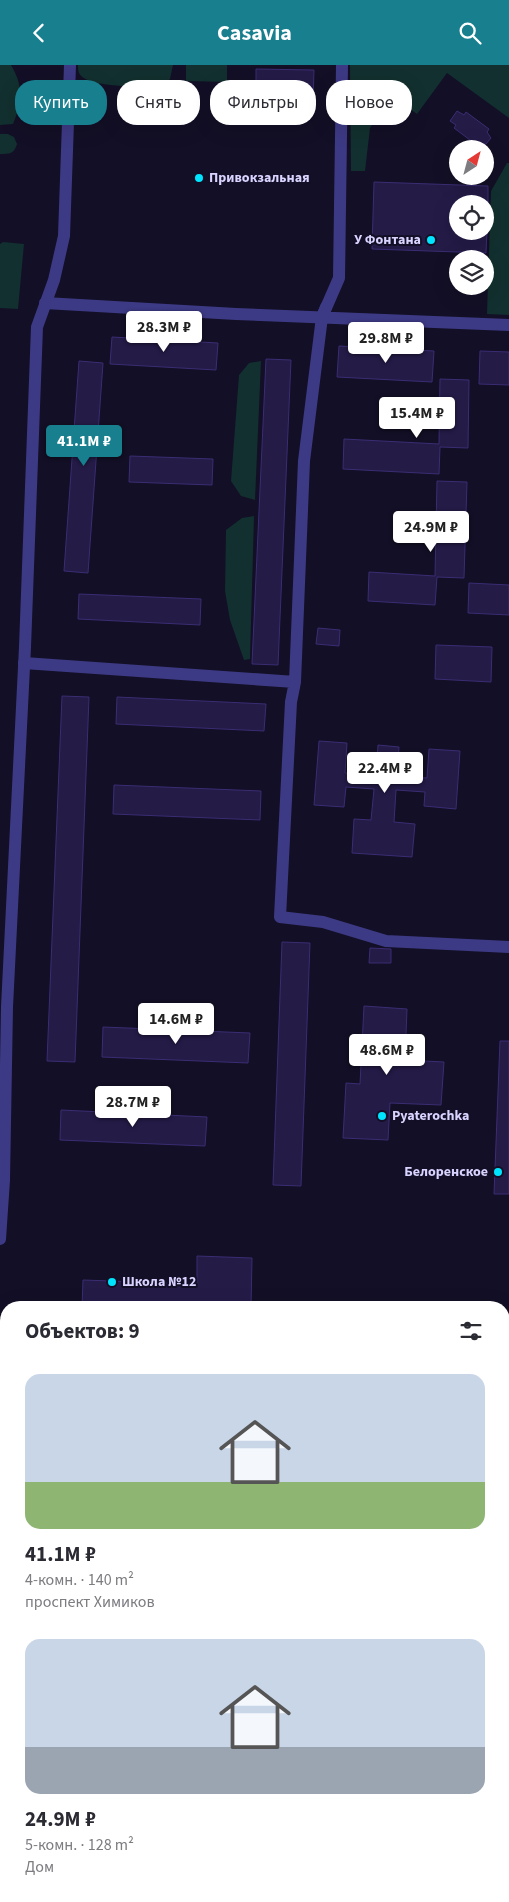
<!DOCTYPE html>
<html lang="ru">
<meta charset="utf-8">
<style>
:root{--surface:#fff;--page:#f7f7f7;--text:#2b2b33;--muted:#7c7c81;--accent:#187f8f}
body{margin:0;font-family:"Source Sans 3",sans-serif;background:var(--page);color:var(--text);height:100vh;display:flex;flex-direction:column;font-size:19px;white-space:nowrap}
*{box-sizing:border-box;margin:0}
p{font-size:16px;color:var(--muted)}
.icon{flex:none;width:28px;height:28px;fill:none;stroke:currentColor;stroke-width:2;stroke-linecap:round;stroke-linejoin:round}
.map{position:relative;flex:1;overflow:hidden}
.details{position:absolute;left:0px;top:1236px;width:510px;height:601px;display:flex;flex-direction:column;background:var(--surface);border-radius:20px 20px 0 0;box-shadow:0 5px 20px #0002}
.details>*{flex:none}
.banner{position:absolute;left:15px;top:15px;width:480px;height:45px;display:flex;gap:10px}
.needle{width:32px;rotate:36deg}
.buttons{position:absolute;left:449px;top:75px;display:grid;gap:10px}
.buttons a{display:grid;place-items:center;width:45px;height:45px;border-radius:50%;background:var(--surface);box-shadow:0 5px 20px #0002;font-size:25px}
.price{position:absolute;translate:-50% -42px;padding:0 11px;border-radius:5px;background:#fff;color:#222;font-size:16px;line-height:32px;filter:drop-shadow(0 1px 2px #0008)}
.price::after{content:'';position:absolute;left:50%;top:30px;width:15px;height:11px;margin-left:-8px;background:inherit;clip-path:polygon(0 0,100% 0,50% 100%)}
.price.on{background:var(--accent);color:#fff}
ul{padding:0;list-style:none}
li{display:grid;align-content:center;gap:10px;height:265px;padding:0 25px}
li span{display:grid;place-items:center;height:155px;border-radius:15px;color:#555}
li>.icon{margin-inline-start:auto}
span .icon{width:90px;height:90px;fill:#fffc;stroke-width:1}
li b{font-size:21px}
h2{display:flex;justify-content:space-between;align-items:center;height:60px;padding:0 25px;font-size:21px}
.tag{padding:0 18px;border-radius:20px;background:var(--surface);box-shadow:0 5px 20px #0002;font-size:18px;line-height:45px}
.tag.on{background:var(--accent);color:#fff}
header{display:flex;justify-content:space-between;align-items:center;height:65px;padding:0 25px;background:var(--accent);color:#fff;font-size:22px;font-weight:700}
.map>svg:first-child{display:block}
</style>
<header><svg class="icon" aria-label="back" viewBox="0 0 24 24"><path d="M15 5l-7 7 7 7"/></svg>Casavia<svg class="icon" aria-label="search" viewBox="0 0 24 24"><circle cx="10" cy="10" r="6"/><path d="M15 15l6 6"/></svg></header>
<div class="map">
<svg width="509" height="1837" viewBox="0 0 509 1837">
<rect width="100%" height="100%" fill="#130f26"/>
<path fill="#12302f" d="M0 0H11C24 22 22 36 13 59L0 60Z
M78 0H173L170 14 161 22C146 22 85 23 79 8 78 6 78 2 78 0Z
M186 0H227V17L186 16Z
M350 0H509V53L447 8 417 49 391 31 370 63 365 106H351Z
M0 69H8L14 72 17 79C14 89 10 89 0 89Z
M507 98H509V250L487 249 491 126Z
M3 177 24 179 18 244 0 243V179Z
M261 296 255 435 241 431 231 416 239 310 249 298Z
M254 451 250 594 244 595 230 555 225 526 226 465 242 453Z"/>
<path fill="#241b47" stroke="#3b2d73" d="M256 4 314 5 313 37 256 35Z
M457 46 464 50 466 47 489 64 487 67 491 73 486 79 478 81 454 63 456 60 450 56Z
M374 117 488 121V139H458V166H487L486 188 372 184Z
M112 272 218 278 216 305 110 299Z
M339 281 434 286 432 317 337 312Z
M480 286 509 287V320L479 319Z
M266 294 291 295 278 600 252 599Z
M79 296 103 298 88 508 64 506Z
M440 314 469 315 468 383 440 382 439 409 343 404 344 374 439 379Z
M130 391 213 394 212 420 129 417Z
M437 416 467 417 464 513 437 512 435 540 368 536 369 507 435 511Z
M469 518 509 520V550L468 548Z
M79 529 201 534 200 560 78 554Z
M318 563 340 565 339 581 316 579Z
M436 580 492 582 491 617 435 614Z
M62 631 89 632 75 997 47 996Z
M117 632 266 639 264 666 116 659Z
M319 676 347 678 345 708 376 710 378 680 399 682 397 711 427 713 429 684 460 686 456 744 424 741 425 727 396 725 394 757 415 759 412 792 352 788 354 754 371 755 374 724 346 722 344 742 314 740Z
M114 720 261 726 260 755 113 749Z
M282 877 310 878 301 1121 273 1120Z
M370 883 391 884V898H369Z
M364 941 407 944 405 995 444 997 441 1040 390 1038 388 1075 343 1073 346 1018 360 1019Z
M103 962 250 968 248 998 102 992Z
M500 976H509V1129H494Z
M61 1045 207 1052 205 1081 60 1075Z
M197 1191 252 1193 251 1242H82L83 1215 197 1219Z"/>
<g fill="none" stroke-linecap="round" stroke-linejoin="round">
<path stroke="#3d3a85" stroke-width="12" d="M45 238 236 249 509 260
M326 242 322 252 304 396 295 617 291 637 280 852 323 857 386 876 509 882
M24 598 295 617
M504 1362H509
M0 1563H6
M504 1613 505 1757H509
M65 1837 66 1831
M180 1837V1831"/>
<path stroke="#3d3a85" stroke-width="12" d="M322 252 339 213 342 0
M0 1174 4 1115 7 942 25 582 37 262 54 215 64 171 70 0"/>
</g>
<g fill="#00e5ff" stroke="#130f26" stroke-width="2">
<circle cx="199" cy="113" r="5"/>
<circle cx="431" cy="175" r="5"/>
<circle cx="382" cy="1051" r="5"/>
<circle cx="498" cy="1107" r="5"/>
<circle cx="112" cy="1217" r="5"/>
</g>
<g text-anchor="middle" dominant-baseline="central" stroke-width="4" stroke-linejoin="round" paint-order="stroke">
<g font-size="14" font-weight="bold" fill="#d9d4ff" stroke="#130f26" text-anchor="start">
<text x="209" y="113">Привокзальная</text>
<text x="421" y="175" text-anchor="end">У Фонтана</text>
<text x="392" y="1051">Pyaterochka</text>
<text x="488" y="1107" text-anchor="end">Белоренское</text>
<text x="122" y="1217">Школа №12</text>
</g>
</g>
</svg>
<div class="buttons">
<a><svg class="needle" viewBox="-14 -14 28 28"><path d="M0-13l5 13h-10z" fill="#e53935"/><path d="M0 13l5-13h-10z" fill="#7c7c81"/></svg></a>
<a><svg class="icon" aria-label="locate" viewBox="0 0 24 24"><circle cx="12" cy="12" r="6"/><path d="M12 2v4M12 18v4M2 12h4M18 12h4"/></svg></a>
<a><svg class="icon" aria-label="layers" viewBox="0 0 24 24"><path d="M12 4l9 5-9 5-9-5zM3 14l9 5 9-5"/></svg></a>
</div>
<b class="price" style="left:164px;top:288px">28.3M ₽</b>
<b class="price" style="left:386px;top:299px">29.8M ₽</b>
<b class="price" style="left:417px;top:374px">15.4M ₽</b>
<b class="price on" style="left:84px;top:402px">41.1M ₽</b>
<b class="price" style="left:431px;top:488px">24.9M ₽</b>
<b class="price" style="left:385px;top:729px">22.4M ₽</b>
<b class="price" style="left:176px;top:980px">14.6M ₽</b>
<b class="price" style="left:387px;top:1011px">48.6M ₽</b>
<b class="price" style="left:133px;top:1063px">28.7M ₽</b>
<div class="banner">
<a class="tag on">Купить</a>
<a class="tag">Снять</a>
<a class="tag">Фильтры</a>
<a class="tag">Новое</a>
</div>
<section class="details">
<h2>Объектов: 9<svg class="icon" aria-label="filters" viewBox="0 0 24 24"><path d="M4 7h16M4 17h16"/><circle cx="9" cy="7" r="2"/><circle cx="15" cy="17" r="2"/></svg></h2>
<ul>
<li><span style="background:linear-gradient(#c9d6e8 70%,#8fb573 0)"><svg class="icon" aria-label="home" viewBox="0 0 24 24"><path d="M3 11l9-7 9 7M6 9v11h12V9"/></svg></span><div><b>41.1M ₽</b><p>4-комн. · 140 m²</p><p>проспект Химиков</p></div></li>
<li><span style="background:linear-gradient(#c9d6e8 70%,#9aa5b1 0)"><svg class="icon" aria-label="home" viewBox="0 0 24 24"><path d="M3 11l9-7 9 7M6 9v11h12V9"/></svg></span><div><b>24.9M ₽</b><p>5-комн. · 128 m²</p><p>Дом</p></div></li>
</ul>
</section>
</div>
